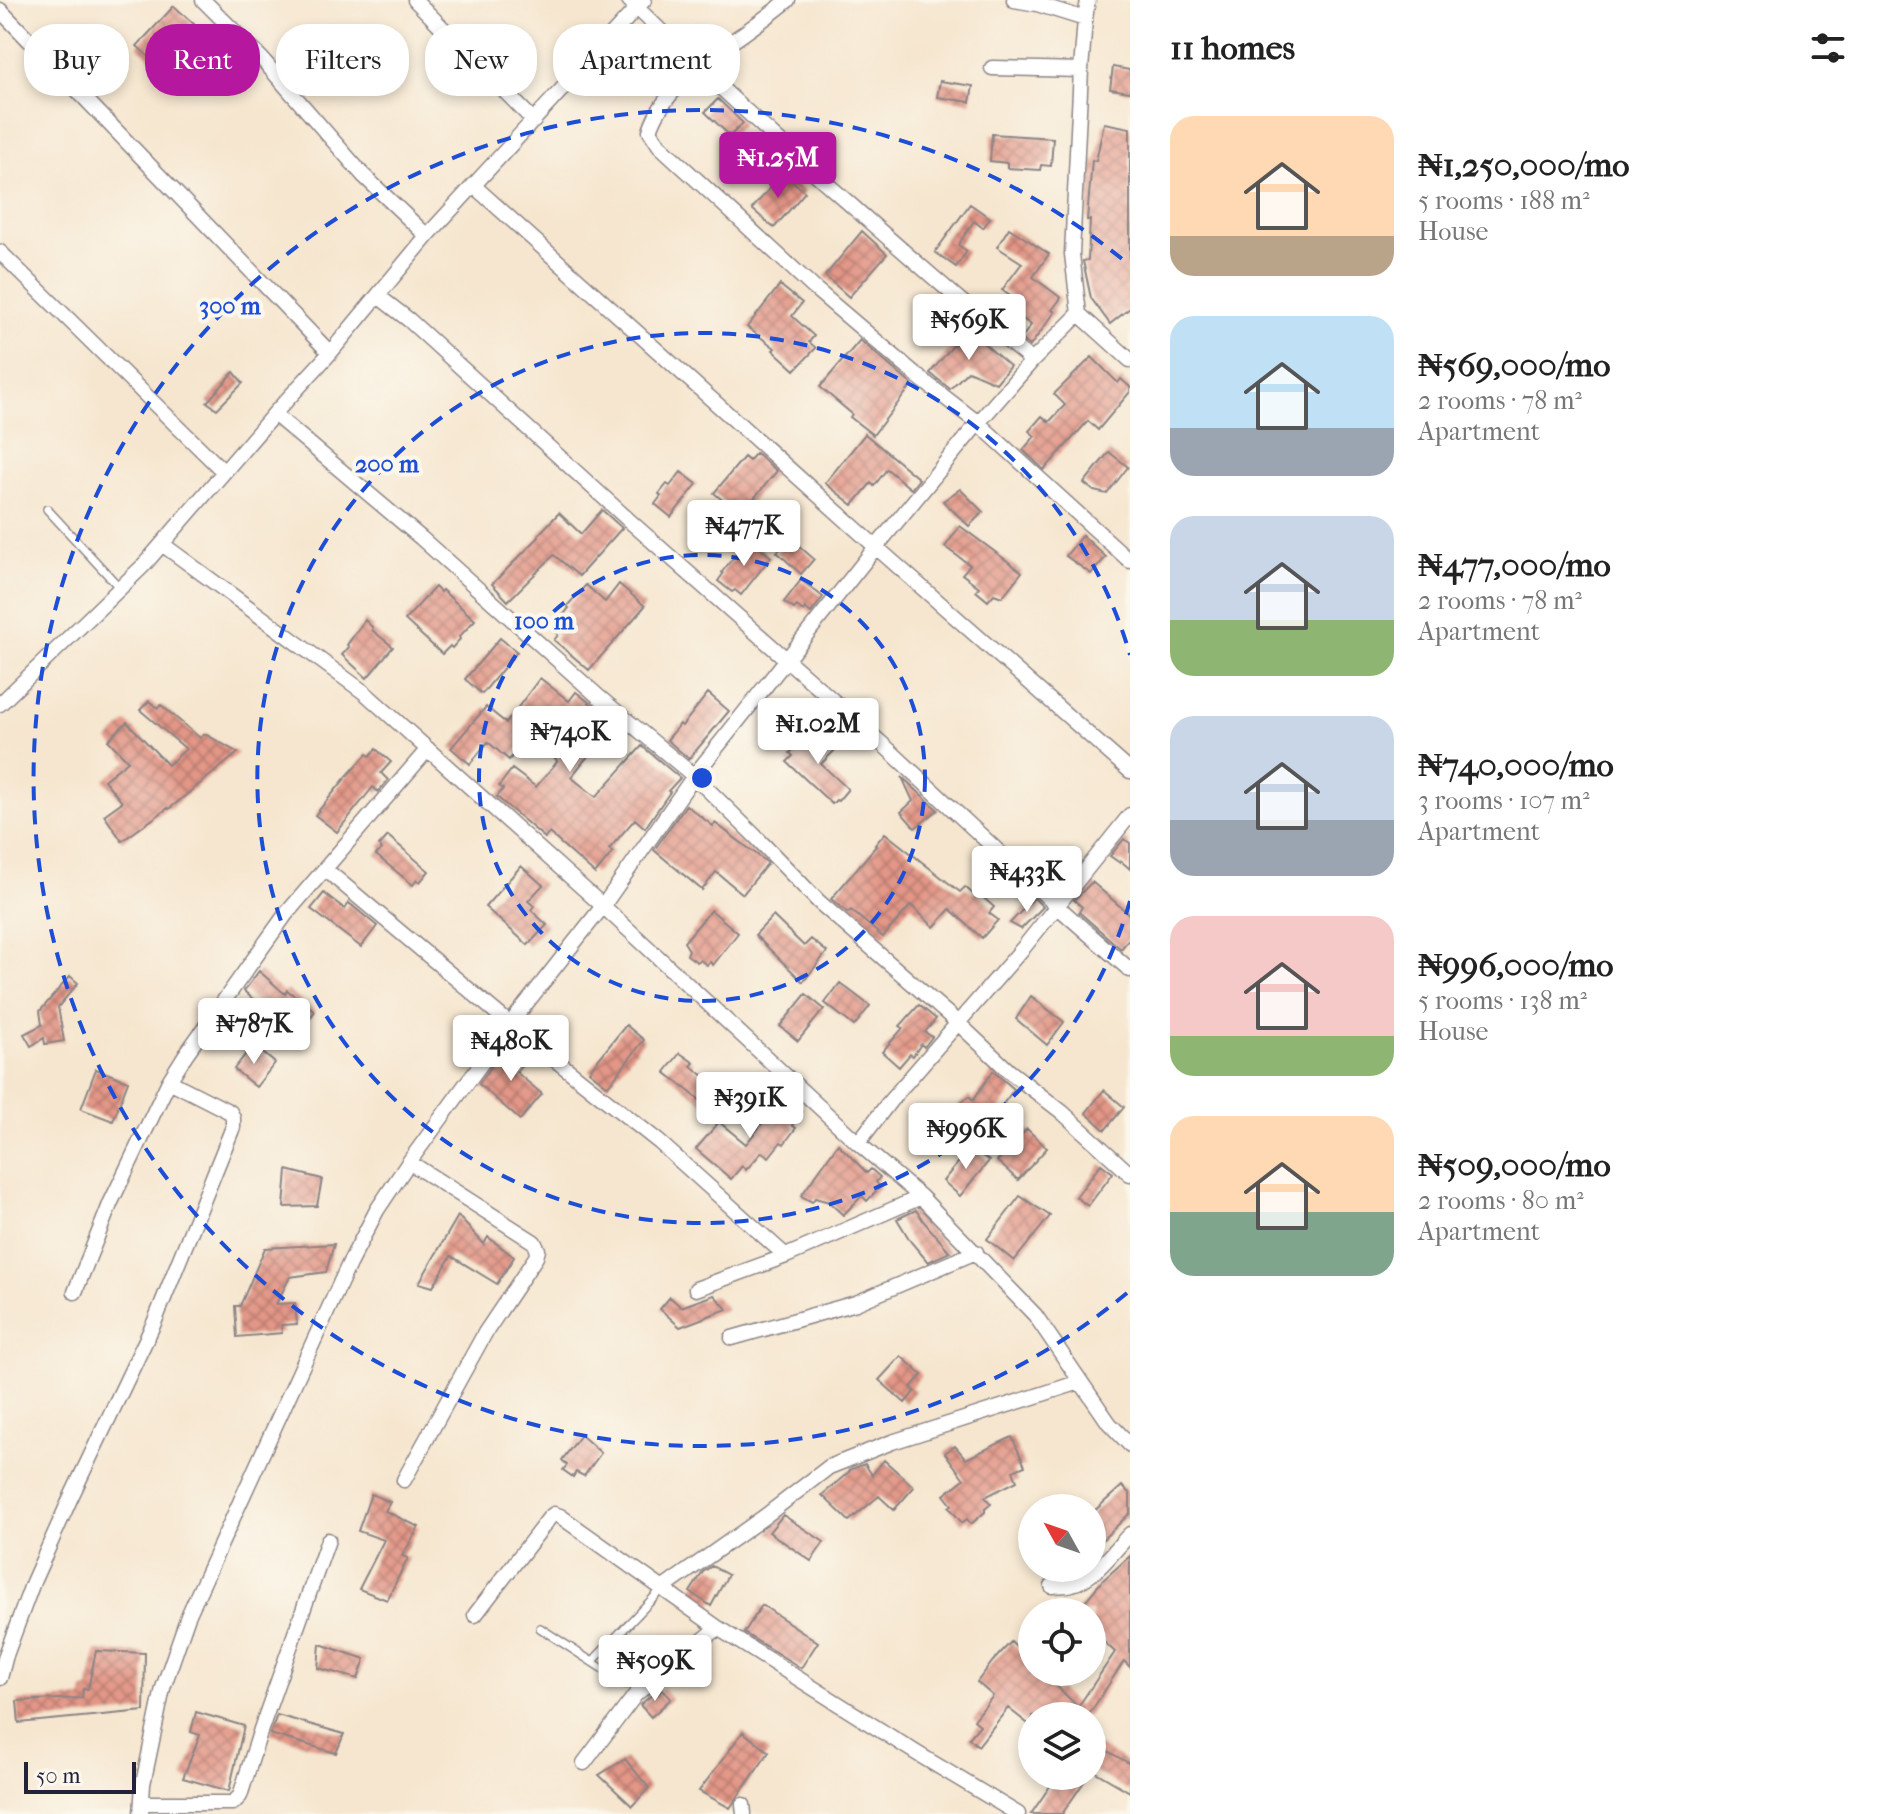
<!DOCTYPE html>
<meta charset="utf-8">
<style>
:root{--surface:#fff;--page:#f6f6f6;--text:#222;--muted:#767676;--accent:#b5179e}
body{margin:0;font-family:"IM FELL French Canon",serif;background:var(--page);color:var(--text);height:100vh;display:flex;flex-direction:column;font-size:30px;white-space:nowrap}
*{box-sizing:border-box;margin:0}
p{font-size:26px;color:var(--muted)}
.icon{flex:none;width:44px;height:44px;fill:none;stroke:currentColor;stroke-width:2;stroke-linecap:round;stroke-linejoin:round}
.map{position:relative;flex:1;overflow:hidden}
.panel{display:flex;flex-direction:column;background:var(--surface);width:760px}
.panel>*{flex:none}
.guide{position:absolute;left:24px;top:24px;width:760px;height:72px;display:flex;gap:16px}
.needle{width:52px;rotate:310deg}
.controls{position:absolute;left:1018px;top:1494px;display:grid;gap:16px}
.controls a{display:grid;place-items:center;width:88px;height:88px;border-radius:50%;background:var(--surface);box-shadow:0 4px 12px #0003;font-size:40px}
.scale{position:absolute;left:24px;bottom:20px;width:112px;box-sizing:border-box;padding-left:8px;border:4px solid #22223b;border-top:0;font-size:22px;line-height:28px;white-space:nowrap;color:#22223b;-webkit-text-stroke:6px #fbf7ec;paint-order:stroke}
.price{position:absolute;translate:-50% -68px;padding:0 18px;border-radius:8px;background:#fff;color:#222;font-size:26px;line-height:52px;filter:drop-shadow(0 2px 4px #0008)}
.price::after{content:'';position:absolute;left:50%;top:48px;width:24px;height:18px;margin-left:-12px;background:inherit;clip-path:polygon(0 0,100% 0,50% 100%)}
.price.selected{background:var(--accent);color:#fff}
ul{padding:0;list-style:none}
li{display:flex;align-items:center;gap:24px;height:200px;padding:0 40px}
li span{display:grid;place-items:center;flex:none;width:224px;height:160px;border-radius:24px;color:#555}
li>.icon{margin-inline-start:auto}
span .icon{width:96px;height:96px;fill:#fffc;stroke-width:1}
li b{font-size:34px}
h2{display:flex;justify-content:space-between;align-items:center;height:96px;padding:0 40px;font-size:34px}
.tag{padding:0 28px;border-radius:32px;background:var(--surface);box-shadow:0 4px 12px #0003;font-size:28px;line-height:72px}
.tag.selected{background:var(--accent);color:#fff}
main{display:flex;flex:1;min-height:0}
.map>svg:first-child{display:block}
</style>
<main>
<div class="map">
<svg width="1130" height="1814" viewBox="0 0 1130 1814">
<defs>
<pattern id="building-cross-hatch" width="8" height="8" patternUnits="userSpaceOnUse" patternTransform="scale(2)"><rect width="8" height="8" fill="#e39787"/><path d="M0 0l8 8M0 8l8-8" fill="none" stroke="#b87b70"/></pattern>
</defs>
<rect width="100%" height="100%" fill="#fbf7ec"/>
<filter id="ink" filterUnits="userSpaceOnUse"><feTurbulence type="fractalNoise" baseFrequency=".0125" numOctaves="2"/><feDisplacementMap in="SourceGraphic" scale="16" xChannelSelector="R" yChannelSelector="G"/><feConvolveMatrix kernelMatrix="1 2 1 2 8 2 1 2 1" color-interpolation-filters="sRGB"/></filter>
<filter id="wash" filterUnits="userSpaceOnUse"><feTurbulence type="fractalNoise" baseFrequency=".006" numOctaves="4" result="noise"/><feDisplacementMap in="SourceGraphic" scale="32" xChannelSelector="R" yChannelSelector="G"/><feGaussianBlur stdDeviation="1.8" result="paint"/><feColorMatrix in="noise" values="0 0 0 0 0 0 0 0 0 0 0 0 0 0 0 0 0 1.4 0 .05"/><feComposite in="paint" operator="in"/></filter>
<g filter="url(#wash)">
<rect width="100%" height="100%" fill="#f6e6cf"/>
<g id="blocks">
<path fill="url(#building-cross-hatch)" d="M174 6 194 24 157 64 137 46Z
M1113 67 1130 70V92L1110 89Z
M940 81 973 86 970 102 937 97Z
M718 99 743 123 730 136 705 112Z
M1104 123 1130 128V308L1110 324 1091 298 1083 261 1088 260 1090 220H1087L1092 160 1096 161Z
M992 134 1053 138 1051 166 1041 165 1040 170 1007 168V163L990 161Z
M783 173 805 192 774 228 752 209Z
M970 204 990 218 983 228 974 221 958 245 967 251 956 267 935 252Z
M1009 228 1049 254 1033 277 1061 298 1052 310 1055 312 1030 346 1021 339 1031 325 1012 311 1018 302 1002 290 1022 263 997 247Z
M862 231 887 254 849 297 825 276Z
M780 285 802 303 792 316 814 336 809 342 816 348 795 370 773 350 775 348 747 327Z
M967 329 1010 366 996 383 968 371 950 389 930 373Z
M860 340 912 385 873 435 850 417 852 414 820 387Z
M1092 357 1118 383 1121 379 1130 387V392L1098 430 1088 421 1044 470 1023 450 1035 436 1029 431 1042 416 1049 422 1065 405 1054 394Z
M234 372 243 383 217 409 207 402Z
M865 434 919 479 911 489 887 469 874 486 871 483 853 505 825 483Z
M1109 452 1128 467 1107 494 1094 491 1084 483Z
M756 453 777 471 740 515 714 493 744 457 749 461Z
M681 472 697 484 671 517 655 504 661 496 659 494 667 484 670 486Z
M960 489 983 512 969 526 943 501Z
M602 510 622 528 579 576 554 555 508 601 492 584 539 537 538 535 559 513 581 534Z
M960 526 1022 572 1002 597 994 594 988 601 976 591 979 587 962 574 970 565 945 547Z
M1082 535 1106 557 1091 574 1066 556Z
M790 538 814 559 801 574 777 552Z
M752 541 771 557 741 595 735 590 732 592 718 581 723 574 722 572 743 545 747 547Z
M801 580 823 597 811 613 805 608 803 611 797 606 794 609 784 602Z
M619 584 645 606 589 670 554 640 558 635 552 629 569 608 567 606 586 585 605 602Z
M435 587 440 592 442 590 475 620 459 637 460 639 452 648 450 646 442 654 405 620Z
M365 620 373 628 372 630 393 647 367 678 342 655 349 647 347 645Z
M500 638 517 652 482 694 465 679Z
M540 678 569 701 576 692 615 723 571 777 596 797 642 746 680 778 668 791 670 792 645 828 635 819 609 849 613 852 595 874 549 833 545 838 497 797 503 789 499 786 512 769 536 787 557 762 556 759 529 737 509 760 488 742 470 764 451 748 486 707 506 723Z
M708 693 729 711 689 759 667 740 680 724 682 726Z
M149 701 158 708 161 705 200 738 205 734 238 753 169 809 168 808 122 841 104 815 122 802 104 780 128 761 108 740 127 722 168 765 186 749 140 710Z
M820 728 839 746 821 764 848 789 838 801 836 800 832 804 787 762 793 756 790 753 797 745 801 747Z
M376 749 391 762 381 773 388 780 378 792 373 787 337 832 315 815 347 776 367 754 370 756Z
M902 777 938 810 915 828 901 812 913 801Z
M686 805 713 826 715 823 768 863 743 894 716 872 702 890 654 850Z
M885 833 960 892 965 887 973 894 976 891 994 907 989 913 998 920 982 938 950 909 934 927 911 905 883 937 851 910 848 913 831 899 876 846 875 845Z
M388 836 429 871 420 882 417 880 413 885 376 855 382 849 379 846Z
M1124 839 1130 843V869L1121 861 1120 863 1110 856Z
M521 866 543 885 528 901 534 906 531 910 547 925 528 945 485 907Z
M1092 882 1130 915V938L1121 949 1079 912 1082 907 1074 900Z
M324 893 345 909 349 903 377 926 361 947 311 909Z
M1034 898 1043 907 1021 929 1010 923Z
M711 910 738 933 713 965 710 962 707 965 700 960 697 962 687 955 689 950 684 942Z
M773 916 804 946 811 939 827 952 803 982 755 935Z
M259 971 285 994 287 990 315 1011 300 1032 265 1006 263 1008 244 991Z
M70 976 78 983 58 1007 64 1041 45 1044 44 1038 31 1046 24 1034 42 1025 40 1011Z
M840 983 870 1006 854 1026 825 1003Z
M806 994 824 1009 798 1041 780 1026Z
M1031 996 1064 1022 1047 1045 1016 1019Z
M919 1005 936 1019 925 1032 932 1037 924 1047 921 1044 913 1056 910 1054 899 1067 882 1052 903 1028 900 1026Z
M626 1025 644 1040 608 1086 589 1071Z
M509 1042 528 1058 516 1072 542 1094 520 1120 479 1084Z
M253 1045 275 1063 256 1087 234 1069Z
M680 1053 694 1063 691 1066 708 1079 706 1081 732 1103 721 1117 665 1072Z
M96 1069 128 1081 113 1121 81 1109Z
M993 1071 1014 1089 993 1118 995 1120 975 1144 945 1116 969 1096 973 1100Z
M1104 1090 1124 1107 1105 1130 1086 1113Z
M783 1097 802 1112 792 1125 796 1128 784 1144 781 1142 769 1157 762 1152 746 1170 742 1166 731 1179 696 1149 719 1122 746 1144Z
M1027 1129 1047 1148 1018 1180 997 1161Z
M838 1144 867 1173 871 1169 880 1177 876 1182 880 1187 867 1201 862 1196 843 1215 829 1202 815 1198 812 1202 801 1196Z
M971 1147 989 1161 960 1196 943 1181Z
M1101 1164 1113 1173 1088 1206 1076 1197Z
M287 1170 322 1179 317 1206 284 1207Z
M1020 1196 1050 1216 1014 1261 987 1239Z
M916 1210 924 1222 950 1252 928 1262 911 1242 897 1219Z
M458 1216 484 1244 488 1237 514 1257 497 1284 451 1256 433 1287 419 1283Z
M334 1244 326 1272 290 1277 276 1304 295 1303 297 1324 281 1325 282 1333 237 1337 235 1306H240L265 1248Z
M714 1295 727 1309 680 1327 660 1309 670 1297 681 1307Z
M901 1356 922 1375 911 1387 915 1391 905 1403 879 1380Z
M581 1435 601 1453 584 1476 576 1472 573 1477 563 1470 567 1465 562 1460Z
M1012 1437 1025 1466 1013 1471 1017 1481 985 1497 991 1504 985 1509V1512L971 1524 967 1519 962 1523 949 1507 952 1505 944 1495 964 1479 945 1453 955 1446 966 1459Z
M884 1460 914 1487 894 1510 879 1496 849 1521 822 1495 850 1471 849 1470 865 1464 872 1475Z
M1122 1486 1130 1494V1513L1092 1550V1513Z
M371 1494 390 1502 385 1511 419 1527 402 1556 408 1558 387 1600 359 1589 384 1540 358 1531Z
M783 1515 824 1542 811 1561 769 1532Z
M1130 1556V1667L1124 1661 1088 1716H1032V1727L1008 1708 978 1746 969 1738 980 1725 974 1720 993 1696 977 1682 993 1661 1011 1642 1026 1657 1032 1653V1672H1042L1078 1707 1115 1652 1092 1631V1612H1076L1102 1581Z
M712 1566 728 1575 711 1606 690 1592 703 1572Z
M762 1605 818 1642 801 1668 744 1633Z
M320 1644 365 1659 358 1679 318 1668Z
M96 1651 145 1653 144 1711 19 1723 17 1701 82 1698 83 1689H88Z
M663 1689 671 1699 651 1717 640 1705 655 1692 658 1694Z
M196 1712 244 1726 229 1791 183 1778 200 1735 191 1732Z
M277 1715 344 1734 336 1753 270 1734Z
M743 1732 769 1752 730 1808 699 1791Z
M1092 1742 1130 1764V1792L1092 1770Z
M625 1759 649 1788 632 1806 599 1775Z
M1057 1776H1088L1062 1814H1031Z"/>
</g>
</g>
<g filter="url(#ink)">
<use href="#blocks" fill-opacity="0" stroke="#8c8485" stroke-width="2"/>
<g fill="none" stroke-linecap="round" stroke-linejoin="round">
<defs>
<path id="lane" d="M47 509 120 588
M540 1628 626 1684
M592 1662 662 1589"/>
<path id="street" d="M203 0 262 59 363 175 427 236
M415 0 534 121
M629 0C701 71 776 139 852 206 911 258 971 311 1032 361
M788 0C746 37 667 74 650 131L659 145 814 288 921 379 978 423 1130 561
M1014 0 1037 4 1085 19
M1088 0 1085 19 1081 70 1072 254 1079 314 1130 360
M0 10 330 353
M992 68 1081 70
M474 186 876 547 1130 771
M0 252 224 472
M378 296 409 320 633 524 889 750 1057 906 1130 970
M274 414 421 538 600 698 694 776 755 836 819 902 958 1023 1009 1071 1062 1112 1130 1174
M162 544 365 693 603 906 858 1143 921 1197 1035 1315 1109 1423 1130 1445
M0 704 143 566 274 414 330 353 427 236 644 0
M325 869 510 1024 659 1142 786 1256
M858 1143 890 1101 1024 947 1130 815
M696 1289 786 1256 921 1197
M75 1292 111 1202 169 1081 186 1054 286 914 428 749
M732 1338 856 1303 976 1252
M404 1480 485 1333 536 1257 538 1250 534 1242 409 1162
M1052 1586C1058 1585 1066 1586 1072 1584 1096 1578 1113 1551 1130 1534
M662 1589 764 1517 829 1467 892 1442 1080 1382
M475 1615 550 1517 554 1514 560 1516 718 1628 918 1754 1018 1814
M0 1678 6 1655 33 1582 71 1497 154 1323 233 1127V1118L230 1112 169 1081
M584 1763 636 1694 718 1628
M143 1803H233L240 1796 261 1729 328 1540
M743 1805 744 1814
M141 1814 143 1784 163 1688 188 1616 349 1264 377 1210 409 1162 510 1024 603 906 694 776 876 547 978 423 1032 361 1079 314"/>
</defs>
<use href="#lane" stroke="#8c8485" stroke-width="10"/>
<use href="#street" stroke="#8c8485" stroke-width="17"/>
<use href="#lane" stroke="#fff" stroke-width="7"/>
<use href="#street" stroke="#fff" stroke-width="14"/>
</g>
</g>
<g fill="none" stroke="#1d4ed8" stroke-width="4" stroke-dasharray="14 10">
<circle cx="702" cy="778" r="223"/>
<path d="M1130 901A445 445 0 1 1 1130 655"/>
<path d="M1127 1293A668 668 0 1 1 1127 263"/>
</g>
<circle cx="702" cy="778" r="12" fill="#1d4ed8" stroke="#fbf7ec" stroke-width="4"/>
<g font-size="24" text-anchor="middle" font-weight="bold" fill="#1d4ed8" stroke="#fbf7ec" stroke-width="8" stroke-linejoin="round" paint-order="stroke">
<text x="230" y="314">300 m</text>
<text x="387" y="472">200 m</text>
<text x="544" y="629">100 m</text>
</g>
</svg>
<div class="controls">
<a><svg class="needle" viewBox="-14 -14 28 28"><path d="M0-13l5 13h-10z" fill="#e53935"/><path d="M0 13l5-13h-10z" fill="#767676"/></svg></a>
<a><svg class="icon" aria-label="locate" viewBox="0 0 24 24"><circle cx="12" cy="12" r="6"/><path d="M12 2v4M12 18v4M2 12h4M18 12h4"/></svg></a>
<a><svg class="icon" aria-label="layers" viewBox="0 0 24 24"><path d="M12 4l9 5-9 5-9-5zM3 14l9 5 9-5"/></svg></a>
</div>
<div class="scale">50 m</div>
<b class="price selected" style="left:778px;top:200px">₦1.25M</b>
<b class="price" style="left:969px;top:362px">₦569K</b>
<b class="price" style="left:744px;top:568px">₦477K</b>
<b class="price" style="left:818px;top:766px">₦1.02M</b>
<b class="price" style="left:570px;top:774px">₦740K</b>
<b class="price" style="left:1027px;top:914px">₦433K</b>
<b class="price" style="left:254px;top:1066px">₦787K</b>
<b class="price" style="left:511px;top:1083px">₦480K</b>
<b class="price" style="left:750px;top:1140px">₦391K</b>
<b class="price" style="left:966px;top:1171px">₦996K</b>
<b class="price" style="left:655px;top:1703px">₦509K</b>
<div class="guide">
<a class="tag">Buy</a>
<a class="tag selected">Rent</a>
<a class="tag">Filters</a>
<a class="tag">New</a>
<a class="tag">Apartment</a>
</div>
</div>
<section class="panel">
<h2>11 homes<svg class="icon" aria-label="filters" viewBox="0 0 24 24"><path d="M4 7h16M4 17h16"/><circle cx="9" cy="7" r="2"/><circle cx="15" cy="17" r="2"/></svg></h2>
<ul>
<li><span style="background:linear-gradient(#ffd9b3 75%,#b9a48a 0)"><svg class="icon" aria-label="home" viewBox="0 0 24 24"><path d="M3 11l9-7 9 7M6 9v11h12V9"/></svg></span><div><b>₦1,250,000/mo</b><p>5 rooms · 188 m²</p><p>House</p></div></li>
<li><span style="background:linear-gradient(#bfe0f5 70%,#9aa5b1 0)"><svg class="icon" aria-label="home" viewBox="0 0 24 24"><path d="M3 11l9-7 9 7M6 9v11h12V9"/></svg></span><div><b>₦569,000/mo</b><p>2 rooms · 78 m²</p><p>Apartment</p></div></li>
<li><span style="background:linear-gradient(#c9d6e8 65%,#8fb573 0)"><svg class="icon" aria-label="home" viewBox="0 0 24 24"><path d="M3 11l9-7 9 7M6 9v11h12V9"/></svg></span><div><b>₦477,000/mo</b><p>2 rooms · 78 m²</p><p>Apartment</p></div></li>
<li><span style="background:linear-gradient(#c9d6e8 65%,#9aa5b1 0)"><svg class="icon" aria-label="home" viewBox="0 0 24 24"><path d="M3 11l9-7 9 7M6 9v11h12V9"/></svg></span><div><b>₦740,000/mo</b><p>3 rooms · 107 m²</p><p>Apartment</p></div></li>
<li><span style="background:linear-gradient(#f6c9c9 75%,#8fb573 0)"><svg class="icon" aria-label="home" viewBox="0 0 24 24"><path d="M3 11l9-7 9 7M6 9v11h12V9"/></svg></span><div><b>₦996,000/mo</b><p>5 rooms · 138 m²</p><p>House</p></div></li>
<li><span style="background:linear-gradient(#ffd9b3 60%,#7fa58c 0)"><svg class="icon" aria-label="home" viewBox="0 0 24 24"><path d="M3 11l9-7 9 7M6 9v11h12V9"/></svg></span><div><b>₦509,000/mo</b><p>2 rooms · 80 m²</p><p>Apartment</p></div></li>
</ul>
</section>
</main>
